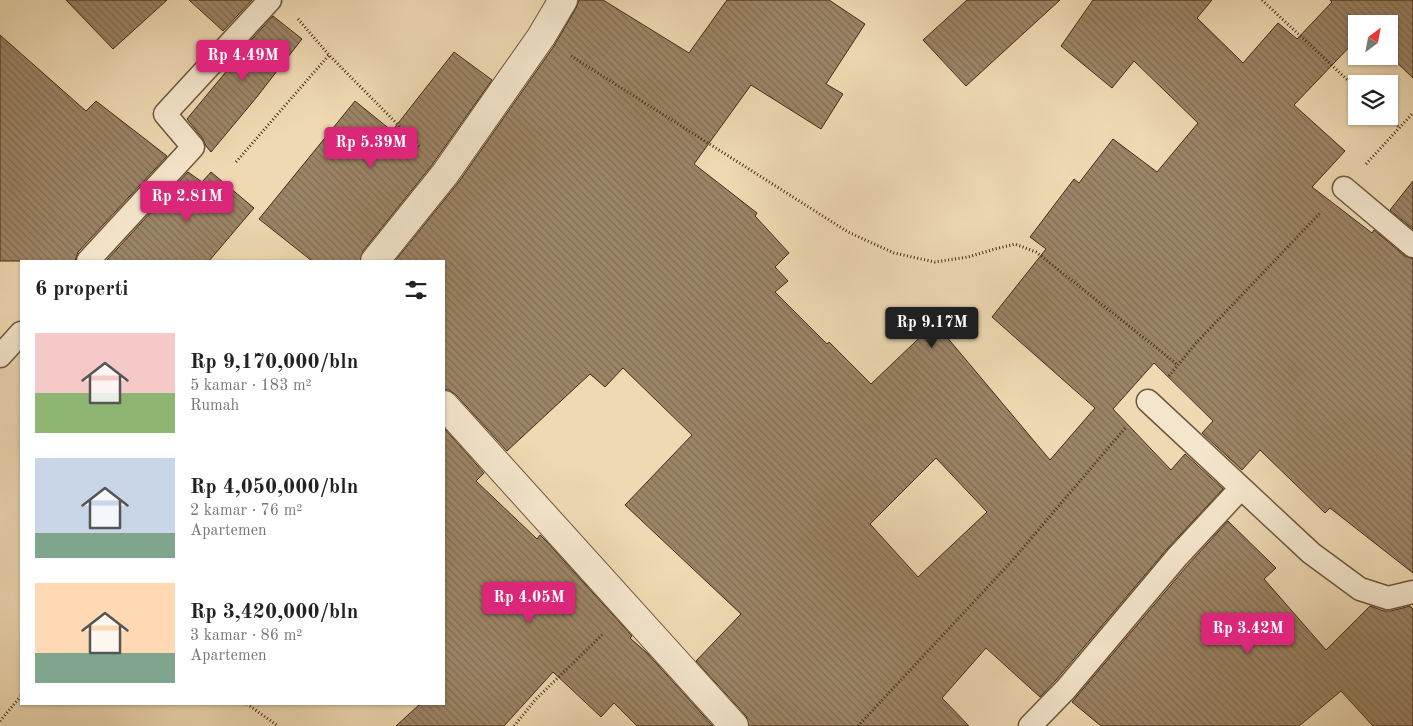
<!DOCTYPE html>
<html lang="id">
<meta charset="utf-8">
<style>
:root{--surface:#fff;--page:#f6f6f6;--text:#222;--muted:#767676;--accent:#db2777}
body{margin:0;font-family:"Old Standard TT",serif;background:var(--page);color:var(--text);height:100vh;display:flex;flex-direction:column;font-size:19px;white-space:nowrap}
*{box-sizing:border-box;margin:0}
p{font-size:16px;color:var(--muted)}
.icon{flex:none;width:28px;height:28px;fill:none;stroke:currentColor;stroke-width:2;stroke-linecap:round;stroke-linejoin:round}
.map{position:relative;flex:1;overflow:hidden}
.sheet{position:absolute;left:20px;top:260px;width:425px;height:445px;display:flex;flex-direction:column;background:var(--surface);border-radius:0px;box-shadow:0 1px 4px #0004}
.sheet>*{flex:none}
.needle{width:32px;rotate:32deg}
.fabs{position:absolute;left:1348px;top:15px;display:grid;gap:10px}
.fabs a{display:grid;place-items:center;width:50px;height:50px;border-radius:0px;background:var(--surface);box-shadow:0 1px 4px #0004;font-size:25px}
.price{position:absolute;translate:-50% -42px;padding:0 11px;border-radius:5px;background:var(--accent);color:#fff;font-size:16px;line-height:32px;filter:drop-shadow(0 1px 2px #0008)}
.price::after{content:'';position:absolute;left:50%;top:30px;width:15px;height:11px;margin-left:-8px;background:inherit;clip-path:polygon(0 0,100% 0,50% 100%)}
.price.selected{background:#222;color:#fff}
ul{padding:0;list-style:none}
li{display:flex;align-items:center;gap:15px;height:125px;padding:0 15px}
li span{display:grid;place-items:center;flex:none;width:140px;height:100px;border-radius:0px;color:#555}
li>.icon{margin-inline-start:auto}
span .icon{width:60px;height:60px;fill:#fffc;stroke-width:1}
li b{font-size:21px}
h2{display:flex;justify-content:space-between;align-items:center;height:60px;padding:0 15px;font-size:21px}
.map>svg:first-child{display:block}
</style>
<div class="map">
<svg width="1413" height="726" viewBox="0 0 1413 726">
<defs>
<pattern id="building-back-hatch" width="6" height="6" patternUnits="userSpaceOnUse" patternTransform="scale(1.25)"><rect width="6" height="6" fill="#9c8567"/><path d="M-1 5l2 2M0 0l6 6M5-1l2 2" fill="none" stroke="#816d54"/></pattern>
</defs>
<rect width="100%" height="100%" fill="#eed9b2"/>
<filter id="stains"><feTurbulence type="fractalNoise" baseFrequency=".004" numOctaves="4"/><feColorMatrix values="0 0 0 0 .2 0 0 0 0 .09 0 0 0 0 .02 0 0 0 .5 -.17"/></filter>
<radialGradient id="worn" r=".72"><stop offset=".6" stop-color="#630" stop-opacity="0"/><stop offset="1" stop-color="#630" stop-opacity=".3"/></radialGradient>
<path fill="url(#building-back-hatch)" stroke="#442b15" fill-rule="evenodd" d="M66 0H167L113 49Z
M189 0H252L223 31Z
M579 0H603L689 53 727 0H829L865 24 826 84 843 94 821 129 751 85 694 164 757 213 755 216 789 253 775 267 788 281 775 292 827 344 829 342 871 384 935 323 1050 460 1095 408 992 317 1046 249 1030 237 1074 179 1079 183 1113 139 1157 172 1198 123 1134 61 1112 88 1061 46 1093 0H1212L1197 18 1243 63 1278 23 1297 39 1332 2 1330 0H1413V78L1389 55V24H1356V40L1294 105 1345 151 1312 187 1372 233 1374 230 1405 256 1413 259V573L1330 508 1325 513 1260 450 1242 470 1202 433 1213 421 1154 363 1113 409 1171 470 1185 454 1223 489 1167 549 1056 680 1040 697 986 648 942 698 969 726H749L746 716 696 661 741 614 625 505 692 435 623 368 605 387 590 374 507 451 456 395 449 390H444V261H395L458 183 554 46 576 8ZM936 458 987 512 918 577 870 524Z
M967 0H1060L966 86 923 40Z
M273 16 302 39 256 98 211 152 206 146 203 139 187 119 244 50 243 49Z
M0 35 86 111 96 101 167 156 78 252 75 261H0Z
M454 52 492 80 432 165 363 251 360 261H312L259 219 355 101 392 131Z
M188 172 202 182 211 172 254 208 209 261H106Z
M1413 181V229L1390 210Z
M444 428 484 473 476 481 537 539 540 535 546 541 632 636 630 638 647 653 713 726H637L614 703 601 717 553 672 504 726H396L420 704H444Z
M1228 521 1276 568 1264 579 1326 650 1370 606 1384 611H1391L1410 606 1413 609V726H1373L1341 691 1299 726H1101L1072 702 1187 566Z"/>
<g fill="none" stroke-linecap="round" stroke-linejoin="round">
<defs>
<path id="lane" d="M1344 188 1413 246
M88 261 193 147 165 114 270 0
M0 356 21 333
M1148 401 1311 553 1360 589 1388 598 1413 592
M1030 726 1066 689 1177 557 1241 488"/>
<path id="street" d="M375 261 445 174 541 37 563 0
M444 405 734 726"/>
</defs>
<use href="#lane" stroke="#6e563c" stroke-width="25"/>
<use href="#street" stroke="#6e563c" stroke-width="30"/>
<path stroke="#442b15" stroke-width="3" stroke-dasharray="1 2.5" stroke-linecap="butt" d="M1262 0 1356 88
M298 19 329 55 421 148
M571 56 848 232 894 253 935 262 968 257 995 249 1015 244 1036 252 1178 365
M1387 116 1400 128
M236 162 329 55
M1366 164 1413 113
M1169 376 1196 343 1321 212
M247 704 278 726
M0 721 21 696
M514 726 536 699 603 634
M858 726 1011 562 1126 427"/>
<use href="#lane" stroke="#f4e6cd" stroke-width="22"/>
<use href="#street" stroke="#f4e6cd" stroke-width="28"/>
</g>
<rect width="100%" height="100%" filter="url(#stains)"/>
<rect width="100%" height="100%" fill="url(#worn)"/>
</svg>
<div class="fabs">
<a><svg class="needle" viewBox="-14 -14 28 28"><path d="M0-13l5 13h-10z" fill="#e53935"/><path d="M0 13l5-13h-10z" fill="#767676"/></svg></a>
<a><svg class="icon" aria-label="layers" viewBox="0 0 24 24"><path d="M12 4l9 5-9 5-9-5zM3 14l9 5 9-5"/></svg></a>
</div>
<b class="price" style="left:243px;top:82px">Rp 4.49M</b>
<b class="price" style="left:371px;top:169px">Rp 5.39M</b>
<b class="price" style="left:187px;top:223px">Rp 2.81M</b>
<b class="price selected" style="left:932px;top:349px">Rp 9.17M</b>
<b class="price" style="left:529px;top:624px">Rp 4.05M</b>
<b class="price" style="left:1248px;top:655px">Rp 3.42M</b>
<section class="sheet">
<h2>6 properti<svg class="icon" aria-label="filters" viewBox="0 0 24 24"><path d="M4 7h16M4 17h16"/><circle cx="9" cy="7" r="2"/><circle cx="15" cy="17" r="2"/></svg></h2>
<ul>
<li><span style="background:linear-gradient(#f6c9c9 60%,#8fb573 0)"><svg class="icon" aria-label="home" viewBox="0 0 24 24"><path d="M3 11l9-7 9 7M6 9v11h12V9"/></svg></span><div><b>Rp 9,170,000/bln</b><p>5 kamar · 183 m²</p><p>Rumah</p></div></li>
<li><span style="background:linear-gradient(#c9d6e8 75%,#7fa58c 0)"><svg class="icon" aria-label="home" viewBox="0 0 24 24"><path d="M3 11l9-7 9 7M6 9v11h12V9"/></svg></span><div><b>Rp 4,050,000/bln</b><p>2 kamar · 76 m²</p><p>Apartemen</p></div></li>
<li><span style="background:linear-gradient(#ffd9b3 70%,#7fa58c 0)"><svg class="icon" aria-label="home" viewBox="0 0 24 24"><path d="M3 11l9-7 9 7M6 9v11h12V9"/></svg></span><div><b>Rp 3,420,000/bln</b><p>3 kamar · 86 m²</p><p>Apartemen</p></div></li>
</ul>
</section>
</div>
